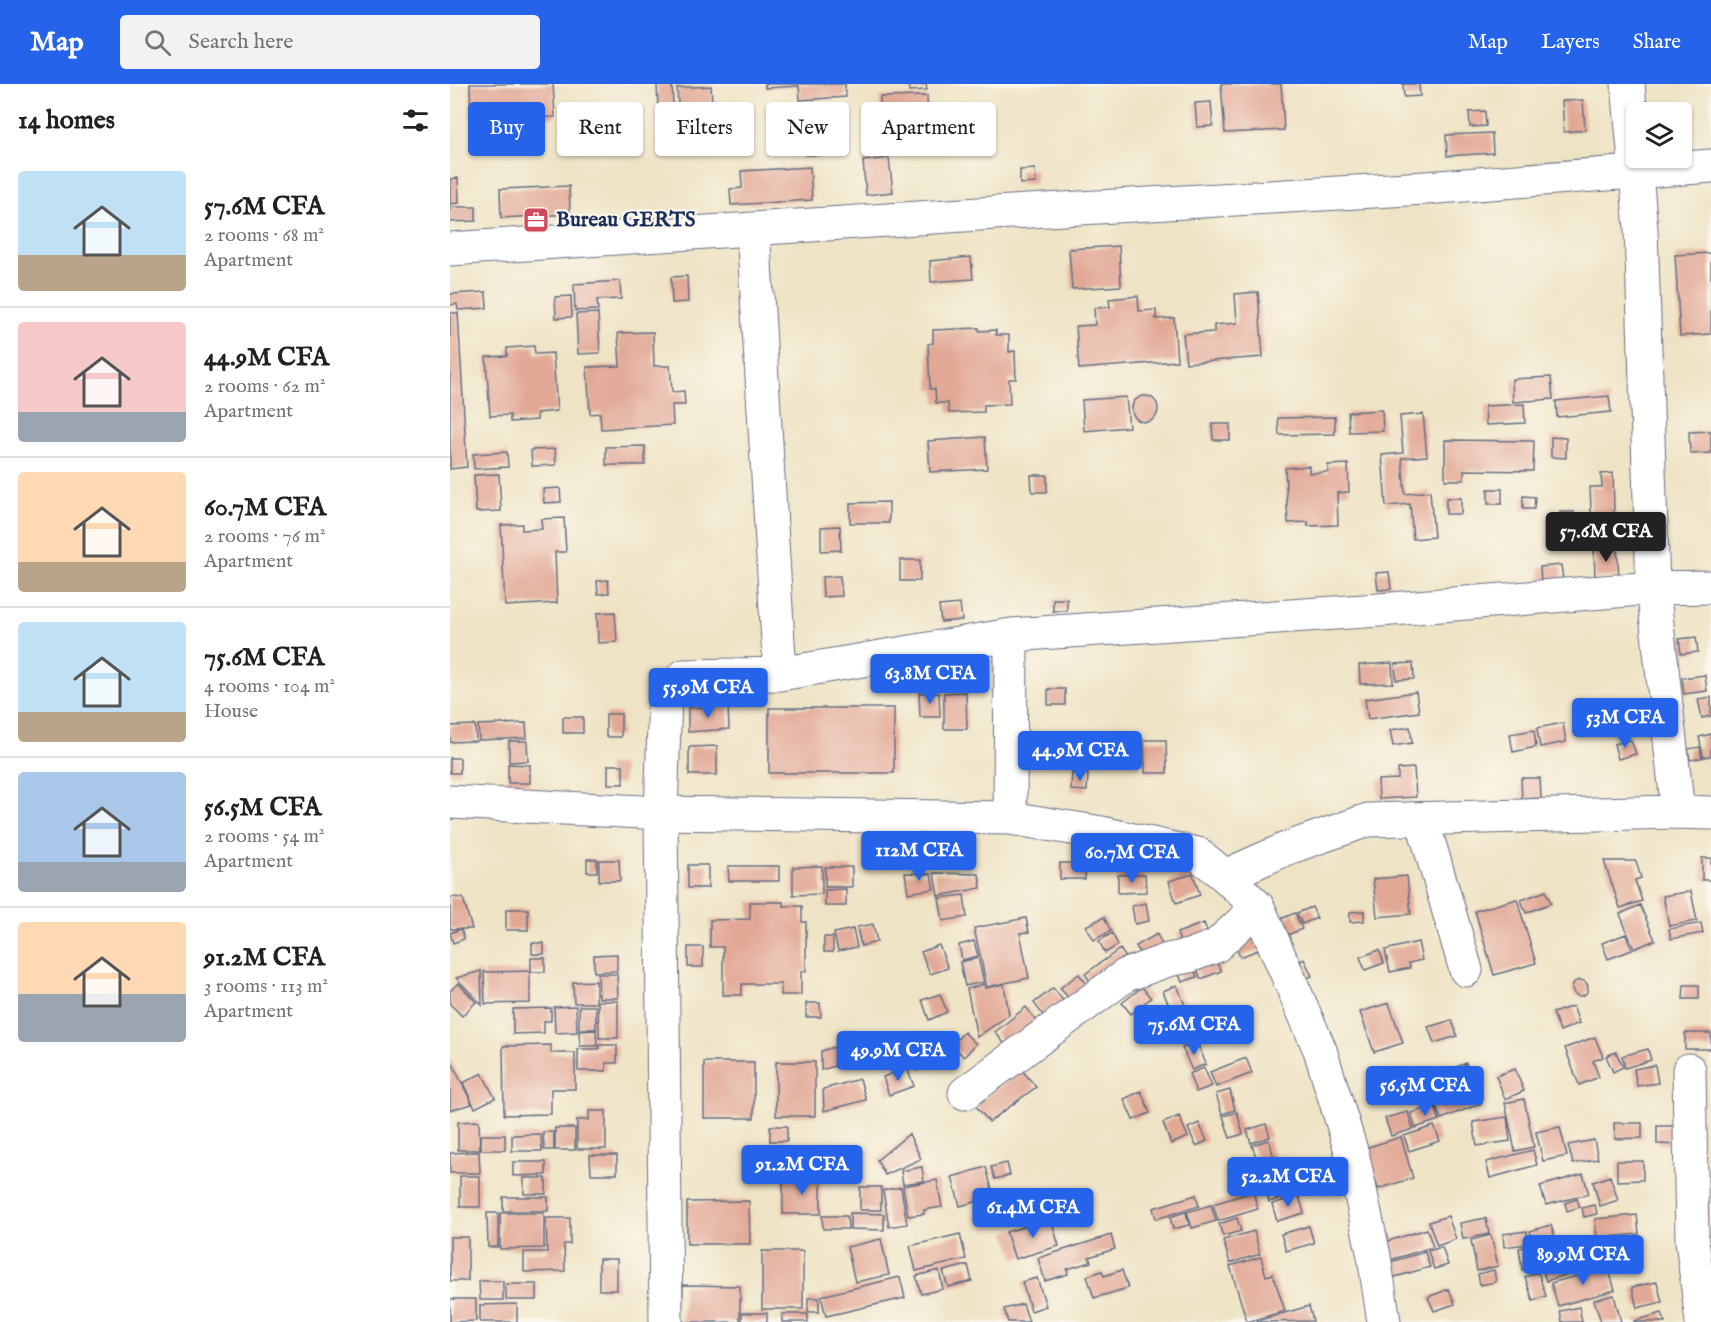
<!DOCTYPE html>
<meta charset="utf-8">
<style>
:root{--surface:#fff;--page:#f2f2f2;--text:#202124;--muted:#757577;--line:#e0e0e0;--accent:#2563eb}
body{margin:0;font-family:"IM FELL English",serif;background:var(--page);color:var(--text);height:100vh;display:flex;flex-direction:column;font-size:22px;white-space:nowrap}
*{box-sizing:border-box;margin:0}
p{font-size:20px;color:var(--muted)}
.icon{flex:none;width:33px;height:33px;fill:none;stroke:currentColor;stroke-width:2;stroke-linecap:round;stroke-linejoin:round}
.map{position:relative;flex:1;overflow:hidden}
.drawer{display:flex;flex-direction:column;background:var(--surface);width:450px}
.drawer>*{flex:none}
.guide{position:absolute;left:18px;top:18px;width:570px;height:54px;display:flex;gap:12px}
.buttons{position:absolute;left:1176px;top:18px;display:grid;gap:12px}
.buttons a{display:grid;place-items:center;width:66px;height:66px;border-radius:6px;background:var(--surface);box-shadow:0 2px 4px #0004;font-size:30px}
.price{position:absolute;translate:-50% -51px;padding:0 14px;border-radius:6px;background:var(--accent);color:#fff;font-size:20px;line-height:39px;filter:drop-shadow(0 2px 3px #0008)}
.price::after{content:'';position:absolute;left:50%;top:36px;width:18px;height:14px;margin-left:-9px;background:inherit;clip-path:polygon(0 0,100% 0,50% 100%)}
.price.selected{background:#222;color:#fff}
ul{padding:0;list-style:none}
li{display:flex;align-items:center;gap:18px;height:150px;padding:0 18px}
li+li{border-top:2px solid var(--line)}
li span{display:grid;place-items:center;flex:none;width:168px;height:120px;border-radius:6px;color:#555}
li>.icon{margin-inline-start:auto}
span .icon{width:72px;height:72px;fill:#fffc;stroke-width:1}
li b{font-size:26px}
h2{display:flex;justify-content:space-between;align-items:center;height:72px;padding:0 18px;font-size:26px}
.tag{padding:0 21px;border-radius:6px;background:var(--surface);box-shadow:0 2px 4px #0004;font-size:21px;line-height:54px}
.tag.selected{background:var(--accent);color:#fff}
header{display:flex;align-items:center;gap:36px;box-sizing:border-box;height:84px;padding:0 30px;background:var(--accent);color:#fff}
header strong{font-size:28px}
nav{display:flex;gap:33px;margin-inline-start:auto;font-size:21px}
.search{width:420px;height:54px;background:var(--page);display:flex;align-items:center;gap:15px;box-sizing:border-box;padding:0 21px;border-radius:6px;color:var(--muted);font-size:22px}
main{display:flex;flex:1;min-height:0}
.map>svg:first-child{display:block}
</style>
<header>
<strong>Map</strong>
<div class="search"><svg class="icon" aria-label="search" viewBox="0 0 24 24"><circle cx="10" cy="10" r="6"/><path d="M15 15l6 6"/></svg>Search here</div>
<nav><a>Map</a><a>Layers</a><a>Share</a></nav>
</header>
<main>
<section class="drawer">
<h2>14 homes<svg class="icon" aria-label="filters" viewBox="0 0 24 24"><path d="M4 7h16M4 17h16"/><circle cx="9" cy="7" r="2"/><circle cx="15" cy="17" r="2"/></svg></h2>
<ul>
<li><span style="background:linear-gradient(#bfe0f5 70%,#b9a48a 0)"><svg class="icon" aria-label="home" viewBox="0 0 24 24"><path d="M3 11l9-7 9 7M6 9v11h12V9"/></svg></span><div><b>57.6M CFA</b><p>2 rooms · 68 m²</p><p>Apartment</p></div></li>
<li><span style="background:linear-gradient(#f6c9c9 75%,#9aa5b1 0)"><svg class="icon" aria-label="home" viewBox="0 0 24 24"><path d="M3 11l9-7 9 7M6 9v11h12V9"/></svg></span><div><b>44.9M CFA</b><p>2 rooms · 62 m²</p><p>Apartment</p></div></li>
<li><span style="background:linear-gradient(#ffd9b3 75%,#b9a48a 0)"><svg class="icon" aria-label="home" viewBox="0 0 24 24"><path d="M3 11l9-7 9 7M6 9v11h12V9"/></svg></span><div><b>60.7M CFA</b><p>2 rooms · 76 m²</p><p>Apartment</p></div></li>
<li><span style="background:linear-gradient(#bfe0f5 75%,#b9a48a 0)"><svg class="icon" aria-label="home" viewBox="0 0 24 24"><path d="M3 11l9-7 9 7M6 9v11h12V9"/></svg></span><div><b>75.6M CFA</b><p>4 rooms · 104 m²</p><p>House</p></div></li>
<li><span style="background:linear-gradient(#a9c7e8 75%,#9aa5b1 0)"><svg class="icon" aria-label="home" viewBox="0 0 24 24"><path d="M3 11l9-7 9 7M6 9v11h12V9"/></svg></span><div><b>56.5M CFA</b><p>2 rooms · 54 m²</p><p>Apartment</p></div></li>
<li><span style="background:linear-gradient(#ffd9b3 60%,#9aa5b1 0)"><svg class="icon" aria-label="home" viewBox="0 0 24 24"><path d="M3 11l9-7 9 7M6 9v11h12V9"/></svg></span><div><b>91.2M CFA</b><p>3 rooms · 113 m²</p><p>Apartment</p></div></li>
</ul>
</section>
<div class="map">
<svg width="1261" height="1238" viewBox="0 0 1261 1238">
<rect width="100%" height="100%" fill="#fbf7ec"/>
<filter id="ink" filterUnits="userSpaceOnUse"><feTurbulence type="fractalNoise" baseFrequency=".0167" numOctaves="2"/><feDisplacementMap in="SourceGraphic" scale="12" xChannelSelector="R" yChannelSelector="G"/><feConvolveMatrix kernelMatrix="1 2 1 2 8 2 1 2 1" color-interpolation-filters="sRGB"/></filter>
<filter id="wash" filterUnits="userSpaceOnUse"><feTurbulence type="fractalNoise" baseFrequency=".008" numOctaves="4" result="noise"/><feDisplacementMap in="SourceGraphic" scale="24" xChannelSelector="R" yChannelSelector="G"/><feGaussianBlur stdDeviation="1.35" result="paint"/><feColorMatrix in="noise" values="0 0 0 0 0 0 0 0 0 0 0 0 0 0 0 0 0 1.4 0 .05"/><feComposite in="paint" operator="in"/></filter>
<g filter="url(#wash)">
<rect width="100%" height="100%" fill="#efe3c5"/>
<g id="blocks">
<path fill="#e2a896" d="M20 0H103L105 33 21 36Z
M207 0H222L223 22 208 23Z
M315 0H395L396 13 350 16 349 2 315 4Z
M459 0H476L477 6 459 7Z
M771 0H831L834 46 775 49Z
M953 0H969L970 12 954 13Z
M261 2 265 66 231 68 227 4Z
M477 12 478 60 431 61 430 13Z
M1133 16 1135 46 1114 48 1112 17Z
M761 18 763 42 747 43 745 19Z
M1035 27 1036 42 1020 43 1019 28Z
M373 38 375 71H356L354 39Z
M67 39V58L41 59 40 40Z
M224 47 225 68 210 69 209 48Z
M1042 49 1043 69 997 72 996 51Z
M439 74 443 108 416 111 413 77Z
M360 83 362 116 281 121 280 105 292 104 291 87Z
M585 85 586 99 570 100V86Z
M8 94 9 119 0 120V95Z
M119 102 120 130 51 134 50 105Z
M0 123H26V137L0 138Z
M669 162 671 202 622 205 619 165Z
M1261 169V250L1230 252 1225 171Z
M521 173 523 195 481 198 480 177Z
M237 192 238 218 222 219 221 193Z
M170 197 171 215 147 216 148 226 125 227 124 200Z
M36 208 37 224 8 226 7 220 0 221V210Z
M808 208 813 273 736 279 733 250 764 248V241L787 239 785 210Z
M121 212 122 233 106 234 105 213Z
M688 212 689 227 706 226V235L724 234 727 277 629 285 626 242 645 241 644 224 660 223 659 215Z
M0 229H8L17 383 0 385Z
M148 229 150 269 128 270 126 230Z
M529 244V247L546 246V251H559V268L565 267 566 295H559L560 320 534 321V328L499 329 498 319H486L485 305H480L478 260 483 259V246Z
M203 248 204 282H220L222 308 234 307 235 321H222L223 341 151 345 150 329 140 330 137 283 170 282 168 249Z
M84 262 85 270 103 269 107 327 87 329V336L60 338V331L40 332 36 273 57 272V264Z
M1101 293 1103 315 1063 318 1062 295Z
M1159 312 1161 328 1107 333 1106 317Z
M682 325a13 13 0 1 1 26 0a13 13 0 1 1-26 0Z
M676 313 679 343 634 347 632 316Z
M1074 320 1075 339 1036 341 1035 322Z
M932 326 933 347 899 348 898 328Z
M973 330 977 372 952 374 955 410 980 407 984 453 963 455 960 420 936 422 932 371 953 369 950 332Z
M885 333V350L829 351 828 334Z
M762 340H780V356H763Z
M1261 347V369L1240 370 1239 348Z
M535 353 537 385 480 388 478 357Z
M1101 353 1116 354V374L1101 373Z
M995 356 1084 357 1083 387 1014 386V396H995Z
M195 362V381H156V363Z
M105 365 106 381 82 382 81 366Z
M57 368 58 383 24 385 23 370Z
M898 380 899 408 887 409 888 441 858 442V438L838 439 835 384 859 382V389L878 388V381Z
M1163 389 1165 460H1150V450H1142L1140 403H1152L1151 390Z
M49 390 51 427 26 428 24 391Z
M581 391H597V408H582Z
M110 404 111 418 94 419 93 405Z
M1038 405H1052V420H1038Z
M1073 412 1085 413 1084 425H1073Z
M996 414H1011V430H996Z
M439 418V439H400V419Z
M1110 428H1124V446H1109Z
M114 434 116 468H105L107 519 55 522 51 441 72 440V446L92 445 91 435Z
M390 442 391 466 371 467V443Z
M1167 464 1169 492 1145 494 1144 466Z
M450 476H470V497H450Z
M1111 481 1113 496 1091 498 1090 483Z
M939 488 941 505 928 506 926 489Z
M390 492 392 512 373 513 372 493Z
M158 496 159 509 148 510 147 497Z
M603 515H617V527H603Z
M510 520 512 536 491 538 489 522Z
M165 528 167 558 148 559 147 529Z
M1246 553 1248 568 1231 570 1229 555Z
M942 579 943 599 910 600 909 581Z
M963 579 964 595 946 596 945 580Z
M1255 591 1257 607 1234 610 1232 594Z
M598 605H615V621H598Z
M516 608 517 645H494V609Z
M966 608 969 628 918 635 915 615Z
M469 609H489L490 633H470Z
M1261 613V632L1252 634 1248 615Z
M278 622 279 645 238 648V624Z
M319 624H444V689H319Z
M1177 626 1181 643 1155 649 1154 644 1146 646 1144 633Z
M156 630H171V653H156Z
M113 633H133V649H113Z
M76 639 77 654 29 656 28 641Z
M1113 639 1116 658 1090 663 1087 644Z
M25 641 26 657 0 658V642Z
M960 643 962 659 943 662 940 646Z
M1084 646 1086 663 1063 668 1060 650Z
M1261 650V672L1253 673 1249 653Z
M694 656H716L717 689H695Z
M1181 656 1186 670 1168 675 1164 660Z
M59 657H77L78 677 59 678Z
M267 662V691H239V663Z
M1250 663 1252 674 1240 676 1238 665Z
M0 674H10V689H0Z
M58 680 80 681V699H58Z
M158 681H173V700H158Z
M964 684 966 713 929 715 928 696 948 695V685Z
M622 689 638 690 637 707 621 706Z
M1071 694H1090L1091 714 1072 715Z
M1252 774H1261V796H1252Z
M137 775H147V788H137Z
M149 776H169L170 797H149Z
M1154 777H1186L1191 794 1185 796 1192 817 1170 824Z
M610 779H636L635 795H610Z
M238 781H258V804H238Z
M278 782H329V797H279Z
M372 782V810L343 811V783Z
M375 783H402V803H375Z
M455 789 481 790 484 805 458 809Z
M484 789 529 790 531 804 488 812Z
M695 790 696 808 668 809V791Z
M743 790 750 811 726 819 719 797Z
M957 792 961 830 927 833 923 795Z
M396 805V822H375V806Z
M1096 807 1101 819 1076 829 1071 816Z
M1241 807 1247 837 1219 842 1213 812Z
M514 811 517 833 493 837 489 814Z
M0 813 13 814 22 845H0Z
M1067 815 1086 879 1044 891 1025 827Z
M300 818H333V822H352V838H356V887H351V911H331V900H292V911H273V863H260V836L300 835Z
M696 819 699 837 685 840 682 822Z
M1190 821 1205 856 1184 865 1170 830Z
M862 823 867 834 852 840 847 829Z
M56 825H78V846H56Z
M914 827V837L900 838V828Z
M845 829 852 845 830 854 823 838Z
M654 833 661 847 644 856 636 842Z
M576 834 579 848 570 849 579 894 537 903 524 844Z
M754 839 760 855 733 866 727 849Z
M1251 839 1253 849 1221 855 1219 845Z
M423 840 427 858 411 862 407 843Z
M11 845 14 855 3 859 0 849Z
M403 845 407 863 388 867 384 849Z
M811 847 816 863 790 873 784 857Z
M662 849 668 861 655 869 649 857Z
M707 850 713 863 692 874 686 862Z
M1176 850 1182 866 1158 875 1152 859Z
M374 853H383V868H374Z
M524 857 528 872 512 876 509 861Z
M968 858 972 876 959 879 960 884 940 888 935 866Z
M82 859H94V870H82Z
M489 861 498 884 480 890 471 868Z
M238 863H253V883H238Z
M670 865 679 878 644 903 635 890Z
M929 866 934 879 915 886 910 873Z
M762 868 771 887 751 895 743 877Z
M167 870V887L144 888V871Z
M81 874H95V888H81Z
M528 874 534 898 515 902 510 878Z
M854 875 862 892 849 898 841 882Z
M741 877 747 893 732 898 726 882Z
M31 887 32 921 6 894Z
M80 887V919L35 920 34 888Z
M148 890H167L168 914H149Z
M629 890 640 904 622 918 610 904Z
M1122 904a8 8 0 1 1 16 0a8 8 0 1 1-16 0Z
M146 897V919H124L123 898Z
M8 899 26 918 12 932 0 920V907Z
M534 900 535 904 554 900 559 931 527 953 517 905Z
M727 901 736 924 722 929 713 907Z
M1234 901H1249V915H1233Z
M692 903 701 914 681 930 672 919Z
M603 904 616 920 596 935 584 919Z
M490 910 497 928 479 936 472 916Z
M148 917H168V954H149Z
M356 919H370L371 933H356Z
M939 919 953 959 924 968 910 928Z
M126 922 127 948 105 949 104 923Z
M129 922H146V945H129Z
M1123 922 1129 939 1110 947 1103 929Z
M576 923 589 940 558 964 545 948Z
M101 924V937H94V949L63 950V925Z
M753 926 761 941 748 948 739 933Z
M1002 936 1007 952 984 959 978 943Z
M146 946 147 962H130L129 947Z
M514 948 526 960 514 973 502 961Z
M1235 949H1261V965H1235Z
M417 953 425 964 412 970 413 974 371 986V967Z
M1145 953 1153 973 1143 977 1149 993 1129 1001 1115 964Z
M463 956 481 970 467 987 449 973Z
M747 958 756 980 742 986 732 964Z
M101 961V969H125V1005H101V1030L54 1031 53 962Z
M149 961H167V979H156V987H128V965H149Z
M1198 965 1201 976 1175 984 1172 972Z
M1166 968 1173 983 1163 988 1156 972Z
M0 974 22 1020 0 1026Z
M796 974 802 989 766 1003 760 988Z
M254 978H304V1034H254Z
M326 978H365V1032H326Z
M1016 979 1023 997 998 1006 992 989Z
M1205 981 1208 999 1187 1002 1184 985Z
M457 984 464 1002 439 1011 433 993Z
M754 984 762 1002 746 1008 739 990Z
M1065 985 1074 1007 1055 1015 1046 992Z
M572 986 586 1003 539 1038 525 1021Z
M32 989 45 1014 25 1024 13 999Z
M410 995 416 1016 374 1027 373 1005Z
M1024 999 1032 1019 991 1035 986 1022 1000 1017 997 1009Z
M780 1006 785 1026 772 1030 766 1010Z
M691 1007 700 1029 683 1036 674 1015Z
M1074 1015 1084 1063 1065 1067 1055 1019Z
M985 1022 989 1036 965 1044 961 1029Z
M139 1027H156V1065H127V1036H139Z
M787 1028 793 1050 780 1054 773 1032Z
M958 1028 963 1045 941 1052 935 1034Z
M729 1032 738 1053 721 1060 713 1039Z
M1057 1033 1060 1057 1027 1062 1023 1038Z
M29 1037 30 1066H8V1038Z
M749 1039 757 1057 746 1062 738 1044Z
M1164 1039H1192V1054L1165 1055Z
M816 1040 820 1053 801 1059 797 1046Z
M320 1042H337V1057H320Z
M984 1042 990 1057 959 1067 954 1052Z
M1207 1042H1231V1061L1207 1060Z
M1110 1043 1117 1072 1093 1077 1086 1048Z
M105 1044H125V1066H105Z
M93 1048H104V1066H94Z
M91 1050 92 1067H62V1051Z
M459 1050 471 1075 435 1091 427 1076Z
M31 1051H55V1066H31Z
M951 1053 963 1094 928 1105 915 1064Z
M819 1056 825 1077 809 1082 802 1061Z
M1144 1056 1148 1075 1123 1080 1118 1061Z
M1083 1066 1087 1081 1040 1094 1036 1078Z
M29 1068 30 1089H0V1069Z
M140 1071H167V1090H141Z
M1167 1077H1193V1096L1167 1097Z
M63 1078H96V1091L63 1092Z
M833 1078 837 1093 814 1100 810 1085Z
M557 1079 560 1091 545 1095 541 1083Z
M472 1083 474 1097 453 1100 451 1087Z
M536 1083 544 1113 510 1122 502 1093Z
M863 1089 867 1101 847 1107 844 1094Z
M1133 1090 1139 1110 1096 1121 1090 1102Z
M10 1092H30V1123H10Z
M1160 1092 1168 1116 1150 1122 1143 1098Z
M74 1094H96V1110H74Z
M333 1095H371V1130H333Z
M842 1095 846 1110 819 1118 815 1103Z
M487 1096 492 1123 474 1126V1130L458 1132 453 1102Z
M410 1103H431V1126H410Z
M451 1103 457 1140 439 1143 433 1106Z
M803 1108 808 1125 768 1137 763 1120Z
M746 1111 749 1122 706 1135 703 1124Z
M849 1112 854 1129 827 1137 822 1120Z
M53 1113H98V1127H53Z
M1127 1115 1130 1123 1117 1127 1115 1119Z
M299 1117 300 1160H237V1118Z
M761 1121 766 1137 742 1144 737 1128Z
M1145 1121 1147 1130 1134 1133 1132 1124Z
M736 1128 739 1141 723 1145 720 1133Z
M37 1129H48V1163H38Z
M50 1129H94V1164L50 1165Z
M400 1129 434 1130V1146L400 1145Z
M1187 1131 1189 1150 1147 1154 1145 1135Z
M372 1132H397L398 1145H373Z
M998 1132 1006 1155 987 1162 979 1138Z
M96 1134H120V1160H114L115 1187 74 1188V1168H97Z
M787 1134 791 1147 773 1152 769 1140Z
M1036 1134 1039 1150 1013 1155 1010 1139Z
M601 1135 609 1162 565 1175 556 1148Z
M1101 1141 1109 1167 1087 1173 1080 1147Z
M859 1142 864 1159 836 1167 831 1150Z
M977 1145 983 1163 933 1178 928 1160Z
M804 1147 810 1170 780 1179 773 1156Z
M1077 1147 1078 1160 1054 1163 1053 1150Z
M510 1150 516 1175 466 1187 460 1162Z
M661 1151 665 1165 639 1173 641 1178 617 1185 618 1190 595 1197 588 1174Z
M1041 1151 1048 1182 1027 1187 1021 1156Z
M0 1153H18V1197H0Z
M431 1155 439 1191 405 1198 397 1163Z
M1081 1162 1084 1184 1072 1186 1069 1164Z
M992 1163 998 1181 984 1185 978 1167Z
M1132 1164 1138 1184 1096 1197 1090 1177Z
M312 1167H353V1225H312Z
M975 1168 980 1183 938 1195 933 1180Z
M811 1173 816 1192 823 1190 835 1227 797 1238 780 1182Z
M149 1175H167V1206H149Z
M518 1181 522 1197 498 1203 493 1187Z
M1158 1183 1165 1206 1108 1222 1101 1199Z
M489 1186 493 1205 471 1210 466 1192Z
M672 1186 678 1204 644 1214 637 1192 652 1187 654 1192Z
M1044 1186 1046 1198 1030 1201 1028 1190Z
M1088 1188 1096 1212 1083 1217 1075 1193Z
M450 1193 455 1214 376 1232 371 1212Z
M587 1194 596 1222 581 1227 572 1198Z
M29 1197H53V1216H30Z
M1207 1198 1212 1218 1187 1224 1182 1203Z
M56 1200H87V1216H56Z
M233 1201 290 1202V1238H232Z
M999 1205 1005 1220 984 1227 978 1213Z
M1164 1211 1171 1238H1151L1144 1216Z
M358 1214H369V1228H358Z
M0 1215H26V1237L0 1238Z
M67 1220V1238H30V1221Z
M573 1220 579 1238H558L554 1225Z
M859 1222 863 1237 807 1238V1237Z
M1129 1223 1132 1238H1112L1110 1227Z
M292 1229H317V1238H292Z
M1212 1229 1215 1238H1184V1237Z
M332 1230H358V1238H332Z"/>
</g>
</g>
<g filter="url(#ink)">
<use href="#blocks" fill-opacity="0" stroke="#656e82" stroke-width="1.5"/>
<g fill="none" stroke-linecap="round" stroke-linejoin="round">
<defs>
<path id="minor" d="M1178 0 1191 145 1203 504 1226 710 1224 728
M303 145 330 590
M0 165 544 129 975 104 1261 82
M0 718 211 729 560 734 652 749 748 770 775 792 838 764 918 736 1224 728 1261 729
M560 734 561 551
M972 735 1016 886
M775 792 808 823 870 966 903 1073 924 1172 934 1238
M1239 986 1242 1156 1252 1238
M515 1009 676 891 718 876 739 872 766 862 808 823
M216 1238 211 729 215 611 234 592 330 590 561 551 929 526 1203 504 1261 503"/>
</defs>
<use href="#minor" stroke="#656e82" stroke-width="35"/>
<use href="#minor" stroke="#fff" stroke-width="33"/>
</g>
</g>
<defs>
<symbol id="office-square" viewBox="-11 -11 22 22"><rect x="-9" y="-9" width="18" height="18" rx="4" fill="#d1495b" stroke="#fbf7ec"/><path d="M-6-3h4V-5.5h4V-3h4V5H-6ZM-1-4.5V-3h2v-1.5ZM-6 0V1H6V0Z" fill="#fff"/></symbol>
</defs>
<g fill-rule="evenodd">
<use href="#office-square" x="71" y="121" width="30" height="30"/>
</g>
<g text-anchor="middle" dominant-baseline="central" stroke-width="4.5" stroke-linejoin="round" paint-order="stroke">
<g font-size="21" font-weight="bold" fill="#1b2f5e" stroke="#fbf7ec" text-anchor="start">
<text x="106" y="136">Bureau GERTS</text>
</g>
</g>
</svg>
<div class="buttons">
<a><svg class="icon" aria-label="layers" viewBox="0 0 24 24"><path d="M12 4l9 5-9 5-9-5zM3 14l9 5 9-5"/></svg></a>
</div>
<b class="price selected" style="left:1156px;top:479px">57.6M CFA</b>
<b class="price" style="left:480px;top:621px">63.8M CFA</b>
<b class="price" style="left:258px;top:635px">55.9M CFA</b>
<b class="price" style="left:1175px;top:665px">53M CFA</b>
<b class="price" style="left:630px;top:698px">44.9M CFA</b>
<b class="price" style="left:469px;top:798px">112M CFA</b>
<b class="price" style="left:682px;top:800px">60.7M CFA</b>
<b class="price" style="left:744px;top:972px">75.6M CFA</b>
<b class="price" style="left:448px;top:998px">49.9M CFA</b>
<b class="price" style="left:975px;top:1033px">56.5M CFA</b>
<b class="price" style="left:352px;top:1112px">91.2M CFA</b>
<b class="price" style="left:838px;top:1124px">52.2M CFA</b>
<b class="price" style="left:583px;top:1155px">61.4M CFA</b>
<b class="price" style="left:1133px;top:1202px">89.9M CFA</b>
<div class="guide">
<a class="tag selected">Buy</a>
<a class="tag">Rent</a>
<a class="tag">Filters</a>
<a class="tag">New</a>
<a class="tag">Apartment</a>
</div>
</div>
</main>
